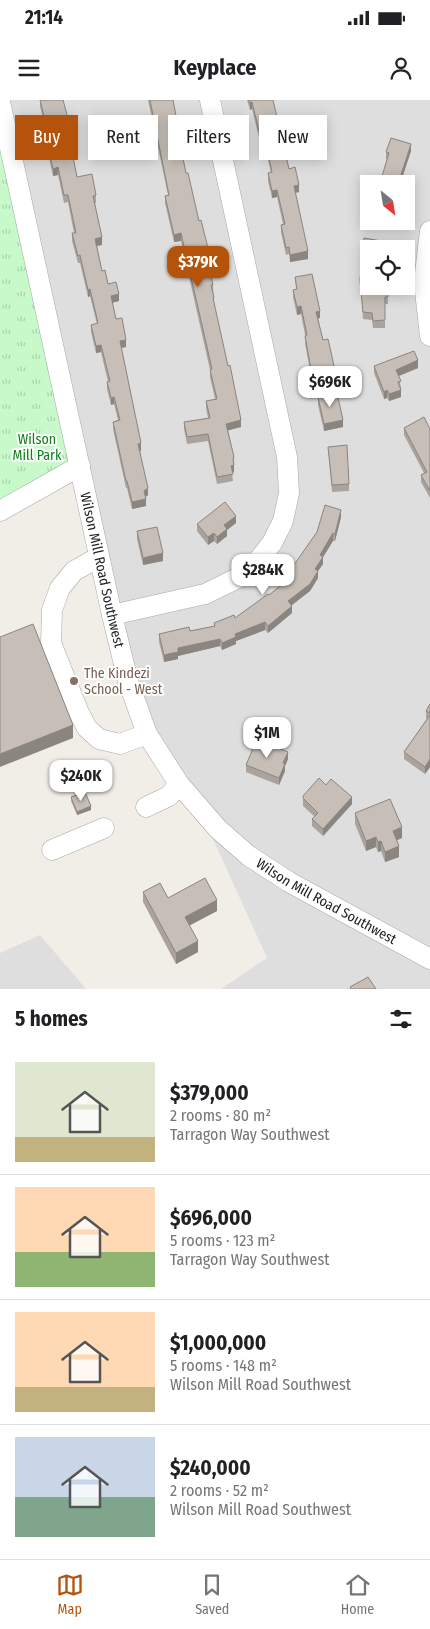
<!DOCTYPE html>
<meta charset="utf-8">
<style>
:root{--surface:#fff;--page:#f6f6f6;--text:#202124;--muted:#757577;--line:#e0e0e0;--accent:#b45309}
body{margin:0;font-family:"Fira Sans Condensed",sans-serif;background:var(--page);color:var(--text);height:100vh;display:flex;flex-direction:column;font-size:19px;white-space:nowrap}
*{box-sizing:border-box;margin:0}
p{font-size:16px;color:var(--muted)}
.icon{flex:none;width:28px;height:28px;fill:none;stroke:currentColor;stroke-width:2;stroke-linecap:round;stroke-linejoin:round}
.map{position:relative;height:889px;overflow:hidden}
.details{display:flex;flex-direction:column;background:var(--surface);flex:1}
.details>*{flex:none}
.top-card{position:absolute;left:15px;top:15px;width:400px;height:45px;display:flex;gap:10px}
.needle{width:32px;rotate:150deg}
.controls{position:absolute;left:360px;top:75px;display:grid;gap:10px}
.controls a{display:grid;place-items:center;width:55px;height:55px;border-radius:0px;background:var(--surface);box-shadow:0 2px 12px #0003;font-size:25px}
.price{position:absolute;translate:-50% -42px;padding:0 11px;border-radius:10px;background:#fff;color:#222;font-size:16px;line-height:32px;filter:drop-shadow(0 1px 2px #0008)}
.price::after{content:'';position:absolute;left:50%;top:30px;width:15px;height:11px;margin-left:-8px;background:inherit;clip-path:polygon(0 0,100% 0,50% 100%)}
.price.on{background:var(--accent);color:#fff}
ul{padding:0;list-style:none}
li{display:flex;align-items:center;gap:15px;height:125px;padding:0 15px}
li+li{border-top:1px solid var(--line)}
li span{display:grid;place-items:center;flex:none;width:140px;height:100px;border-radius:0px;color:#555}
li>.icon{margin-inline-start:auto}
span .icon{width:60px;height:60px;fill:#fffc;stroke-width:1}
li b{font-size:21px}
h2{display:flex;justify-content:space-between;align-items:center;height:60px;padding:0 15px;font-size:21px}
.tag{padding:0 18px;border-radius:0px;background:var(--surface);box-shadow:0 2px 12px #0003;font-size:18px;line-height:45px}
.tag.on{background:var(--accent);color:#fff}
.status{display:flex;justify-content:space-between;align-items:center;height:35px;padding:0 25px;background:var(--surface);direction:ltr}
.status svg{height:14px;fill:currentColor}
header{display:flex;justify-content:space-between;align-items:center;height:65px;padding:0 15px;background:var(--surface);font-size:22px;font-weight:700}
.dock{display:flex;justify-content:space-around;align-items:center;height:70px;border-top:1px solid var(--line);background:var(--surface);font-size:14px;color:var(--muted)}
.dock a{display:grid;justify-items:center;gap:2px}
.dock .on{color:var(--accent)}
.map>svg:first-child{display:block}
</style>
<div class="status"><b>21:14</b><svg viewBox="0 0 49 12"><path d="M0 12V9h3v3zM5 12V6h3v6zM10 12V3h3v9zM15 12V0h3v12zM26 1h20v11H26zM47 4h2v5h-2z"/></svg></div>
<header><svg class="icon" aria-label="menu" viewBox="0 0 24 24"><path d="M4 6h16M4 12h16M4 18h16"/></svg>Keyplace<svg class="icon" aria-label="person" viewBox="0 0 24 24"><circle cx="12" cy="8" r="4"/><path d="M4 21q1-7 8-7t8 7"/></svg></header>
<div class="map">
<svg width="430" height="889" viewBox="0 0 430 889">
<defs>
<pattern id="park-tufts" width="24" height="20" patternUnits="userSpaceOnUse" patternTransform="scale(1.25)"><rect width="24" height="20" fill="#c7f9ca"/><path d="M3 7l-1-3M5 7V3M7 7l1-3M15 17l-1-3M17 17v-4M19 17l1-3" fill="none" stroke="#abd5ad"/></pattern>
</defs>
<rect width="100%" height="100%" fill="#f1eee8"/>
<path fill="#dfdede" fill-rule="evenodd" d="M0 0H430V889H221L267 858 194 697 152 629 128 551ZM369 84H406V121H369ZM369 149H406V186H369Z
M40 835 86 889H0V853Z"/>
<path fill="url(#park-tufts)" d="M0 11 82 372 0 413Z"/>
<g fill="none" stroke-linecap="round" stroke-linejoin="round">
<defs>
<g id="minor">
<path id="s1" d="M0 2 112 515 128 581 147 634 179 684 218 729 249 756 289 782 430 859"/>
<path d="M430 131 424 182 430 236"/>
<path d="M0 411 80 366"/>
<path d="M99 457 74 471 60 488 52 510 51 543 79 613 87 628 99 639 120 644 147 634"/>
<path d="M112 515 205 494 238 478 257 462 272 443 283 421 289 393 287 357 210 0"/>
<path d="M146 707 169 696 179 684"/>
<path d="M52 750 104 728"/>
</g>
</defs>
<use href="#minor" stroke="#a8a8a8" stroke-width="21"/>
<use href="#minor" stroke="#fff" stroke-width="20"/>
</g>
<path fill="#aaa39d" d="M40 0 69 29H67L77 77 96 95V103H95L102 145 97 146 102 171 108 184 119 201 112 203 116 219 126 247 121 248 141 351H140L148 395 145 397 146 406 132 409 127 388H126L113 329V322L118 320 114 304 111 305 107 289V282H108L101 252 96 253 91 232V225L97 224 90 196 88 197 80 163H78L72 141V133H74L68 102 64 103 58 75 53 76 47 49V42L51 41 47 23 44 24 40 6Z
M148 0H173L177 21 183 41 180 42 186 73 208 155H206L213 185 214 205 241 327 228 330 234 357V372L232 373 233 381 217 384 208 341 187 344 184 329V322L208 318 206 308V301L215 299 210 277V270L181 141 174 142 165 103V96L168 95Z
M247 0H273L289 69 299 92 295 93 308 159 290 162 289 154 286 155 281 132V125L283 124 277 97 272 98 268 81V73H271L264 41 260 42 252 9 250 10Z
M411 51 400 84H374L380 83 387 59H386V52Z
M369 106V119H367V111Z
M378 121H391L390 124Z
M364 138 387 142V149H369V186H387L388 204H385V228H373L372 220 363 219 360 180Z
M295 177 320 218H318L323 240 335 277 312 282 305 243V235L301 214 297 215 293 197V190L296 189Z
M374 266 418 268 399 276 401 289V297L389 301 387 298 384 299 374 273Z
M318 297 343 327 324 331 318 305Z
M404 328 430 329V398L421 382V375L424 373 404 335Z
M328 347 349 384V391L332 392Z
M341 417 335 441H333L323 457V464L318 471V478L310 491 292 505V513L268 533 265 530 236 541V544L222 550 220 546 178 556V559L164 562 159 542V534L190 531 214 526V523L235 518 269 495 289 479V472Z
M236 423 227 430V436L217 444 214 441 208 445 197 431V424Z
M137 431 163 461 143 465 137 439Z
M430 604V667L425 674 404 659V652L427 619 426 618V611Z
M288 659 285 666V671L279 685 246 672V665Z
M326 685 352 704 323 736 312 726V719L315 717 303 706V696Z
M71 697 91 710 77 715 71 701Z
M355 713 402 738 397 740 399 757 385 762 381 751 378 752 376 747 366 751 355 724Z
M143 792 217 811 189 825 198 852 176 864 143 802Z"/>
<path fill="#8b8580" d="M252 2V9L250 10V3Z
M44 16H47V23L44 24Z
M66 22H69V29L66 30Z
M183 34V41L178 42V35Z
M264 34V41L260 42V35Z
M411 44V51L400 84H398Z
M58 67V75L53 76V69Z
M299 85V92L294 93V86Z
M277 90V97L272 98V91Z
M181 133V141L174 142V135Z
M102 137V145L95 146V139Z
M205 148H208V155L205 156Z
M308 151V159L290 162V155Z
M90 189V196L88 197V190Z
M119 194V201L111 203V196Z
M301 206V214L297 215V207Z
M320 211V218L316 219V212Z
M126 240V247L120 248V241Z
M101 245V252L96 253V246Z
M418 260V268L396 277V270Z
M335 270V277L312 282V275Z
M387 290V298L384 299V292Z
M401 290V297L389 301V294Z
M114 297V304L111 305V298Z
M241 320V327L226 331V324Z
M343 320V327L324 331V324Z
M141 343V351H138V344Z
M234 365V372L231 373V366Z
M148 388V395L144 398V391Z
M146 399V406L132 409V402Z
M341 410V417L335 441V434Z
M236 416V423L227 430V436L217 444V437L224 425Z
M214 433V441L208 445V437Z
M333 433V441L323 457V464L318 471V478L310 491 288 508V501L315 469 320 455Z
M163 453V461L143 465V458Z
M292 506V513L268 533V526Z
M265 522V530L236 541V544L222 550V543L235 534Z
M220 539V546L178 556V559L164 562V555L178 548Z
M73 625V638L0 667V654Z
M288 652V659L285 666V671L279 685V678L283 663Z
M430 659V667L425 674V667Z
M352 697V704L323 736V729Z
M91 706V710L77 715V712Z
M402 727V738L393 742V731Z
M376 737V747L366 751V741Z
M381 741V751L378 752V742Z
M399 746V757L385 762V752Z
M217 800V811L185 828V817Z
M198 841V852L176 864V853Z"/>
<path fill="#c6beb7" stroke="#8b8580" d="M40 0H63L69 22H66L77 77 92 74 96 95 93 96 102 137 95 139 102 171 105 170 108 184 116 182 119 194 111 196 116 219 122 218 126 240 120 241 141 343 138 344 148 388 144 391 146 399 132 402 127 381H126L113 322 120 320 114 297 111 298 107 282 110 281 101 245 96 246 91 225 98 223 90 189 88 190 80 155 78 156 72 133H76L68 95H64L58 67 53 69 47 42 53 41 47 16H44Z
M150 0H173L177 21 180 20 183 34 178 35 186 73H188L199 121 201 120 208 148H205L213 185H211L214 198H213L228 266 230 265 241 320 226 324 234 357 233 358 234 365 231 366 233 374 217 377 208 334 187 337 184 322 210 318 206 301 217 299 210 270 212 269 181 133 174 135 165 96 169 95Z
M249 0H273L289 69 295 67 299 85 294 86 308 151 290 155 289 147 286 148 281 125 285 124 277 90 272 91 268 73 272 72 264 34 260 35 252 2 250 3Z
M391 38 411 44 398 84H374V82L380 83 389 53 386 52Z
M364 138 387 142 386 149H369V186H387L388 197H385V220L373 221 372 213 363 212 360 180Z
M312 174 320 211 316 212 323 240 328 239 335 270 312 275 305 236 307 235 301 206 297 207 293 190 297 189 295 177Z
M414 251 418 260 396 270 401 281 398 282 401 290 389 294 387 290 384 292 374 266Z
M337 293 343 320 324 324 318 297Z
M424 317 430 329V391L421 375 427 372 404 328Z
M347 345 349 384 332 385 328 347Z
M225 402 236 416 224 425 227 429 217 437 214 433 208 437 197 424Z
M325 405 341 410 335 434 333 433 320 455 323 457 315 469 318 471 310 484 288 501 292 506 268 526 265 522 235 534 236 537 222 543 220 539 178 548V552L164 555 159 534 189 527 190 531 215 526 214 523 234 515 235 518 268 494 269 495 294 475 289 472 317 432Z
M157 427 163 453 143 458 137 431Z
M33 524 73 625 0 654V537Z
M430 604V613L426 611Z
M430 615V659L425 667 404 652Z
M257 639 288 652 283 663 285 664 279 678 246 665Z
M319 678 326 685 331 679 352 697 323 729 312 719 318 713 303 698V696Z
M85 692 91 706 77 712 71 697Z
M390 699 402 727 393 731 399 746 385 752 381 741 378 742 376 737 366 741 355 713Z
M205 778 217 800 185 817 198 841 176 853 143 792 160 783 168 798Z
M368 877 376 889H351L350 887Z"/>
<circle fill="#8d6e63" stroke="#fff" stroke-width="2" cx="74" cy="581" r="5"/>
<g text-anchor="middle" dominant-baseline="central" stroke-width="4" stroke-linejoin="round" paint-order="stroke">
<g font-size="14" fill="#0d8016" stroke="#fff">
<text x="37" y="339">Wilson<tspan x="37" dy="16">Mill Park</tspan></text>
</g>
<g font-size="14" fill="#212121" stroke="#fff">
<text stroke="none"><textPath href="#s1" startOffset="479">Wilson Mill Road Southwest</textPath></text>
<text stroke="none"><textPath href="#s1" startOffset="899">Wilson Mill Road Southwest</textPath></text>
</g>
<g font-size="14" fill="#785e54" stroke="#fff" text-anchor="start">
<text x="84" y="573">The Kindezi<tspan x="84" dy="16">School - West</tspan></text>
</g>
</g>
</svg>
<div class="controls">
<a><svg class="needle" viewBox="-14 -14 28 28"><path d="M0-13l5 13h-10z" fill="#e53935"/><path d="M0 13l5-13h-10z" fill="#757577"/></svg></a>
<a><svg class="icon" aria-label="locate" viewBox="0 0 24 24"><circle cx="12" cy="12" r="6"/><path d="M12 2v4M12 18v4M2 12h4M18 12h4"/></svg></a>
</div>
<b class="price on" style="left:198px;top:188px">$379K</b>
<b class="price" style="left:330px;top:308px">$696K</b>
<b class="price" style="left:263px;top:496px">$284K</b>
<b class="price" style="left:267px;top:659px">$1M</b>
<b class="price" style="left:81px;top:702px">$240K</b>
<div class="top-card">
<a class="tag on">Buy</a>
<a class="tag">Rent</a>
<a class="tag">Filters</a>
<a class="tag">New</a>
</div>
</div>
<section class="details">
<h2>5 homes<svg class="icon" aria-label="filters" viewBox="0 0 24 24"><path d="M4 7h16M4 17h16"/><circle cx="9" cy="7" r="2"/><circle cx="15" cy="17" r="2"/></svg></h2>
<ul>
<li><span style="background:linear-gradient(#dfe7d0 75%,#c2b280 0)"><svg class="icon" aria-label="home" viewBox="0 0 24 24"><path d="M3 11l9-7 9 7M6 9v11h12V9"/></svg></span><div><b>$379,000</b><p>2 rooms · 80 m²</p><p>Tarragon Way Southwest</p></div></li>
<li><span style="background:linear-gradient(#ffd9b3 65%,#8fb573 0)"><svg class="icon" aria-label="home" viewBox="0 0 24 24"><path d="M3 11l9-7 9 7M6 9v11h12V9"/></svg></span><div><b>$696,000</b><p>5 rooms · 123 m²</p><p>Tarragon Way Southwest</p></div></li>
<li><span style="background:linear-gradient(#ffd9b3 75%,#c2b280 0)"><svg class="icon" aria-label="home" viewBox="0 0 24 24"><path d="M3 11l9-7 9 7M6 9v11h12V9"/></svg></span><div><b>$1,000,000</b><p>5 rooms · 148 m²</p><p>Wilson Mill Road Southwest</p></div></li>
<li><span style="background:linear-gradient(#c9d6e8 60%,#7fa58c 0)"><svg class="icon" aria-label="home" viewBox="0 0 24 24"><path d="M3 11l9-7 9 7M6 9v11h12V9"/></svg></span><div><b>$240,000</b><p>2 rooms · 52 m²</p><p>Wilson Mill Road Southwest</p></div></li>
</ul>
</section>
<nav class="dock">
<a class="on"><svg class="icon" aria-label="map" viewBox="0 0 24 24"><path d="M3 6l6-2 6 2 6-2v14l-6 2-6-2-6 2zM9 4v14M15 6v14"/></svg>Map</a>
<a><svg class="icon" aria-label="saved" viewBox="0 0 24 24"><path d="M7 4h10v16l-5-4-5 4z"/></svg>Saved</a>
<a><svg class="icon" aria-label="home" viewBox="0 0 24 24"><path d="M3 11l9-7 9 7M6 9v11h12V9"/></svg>Home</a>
</nav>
